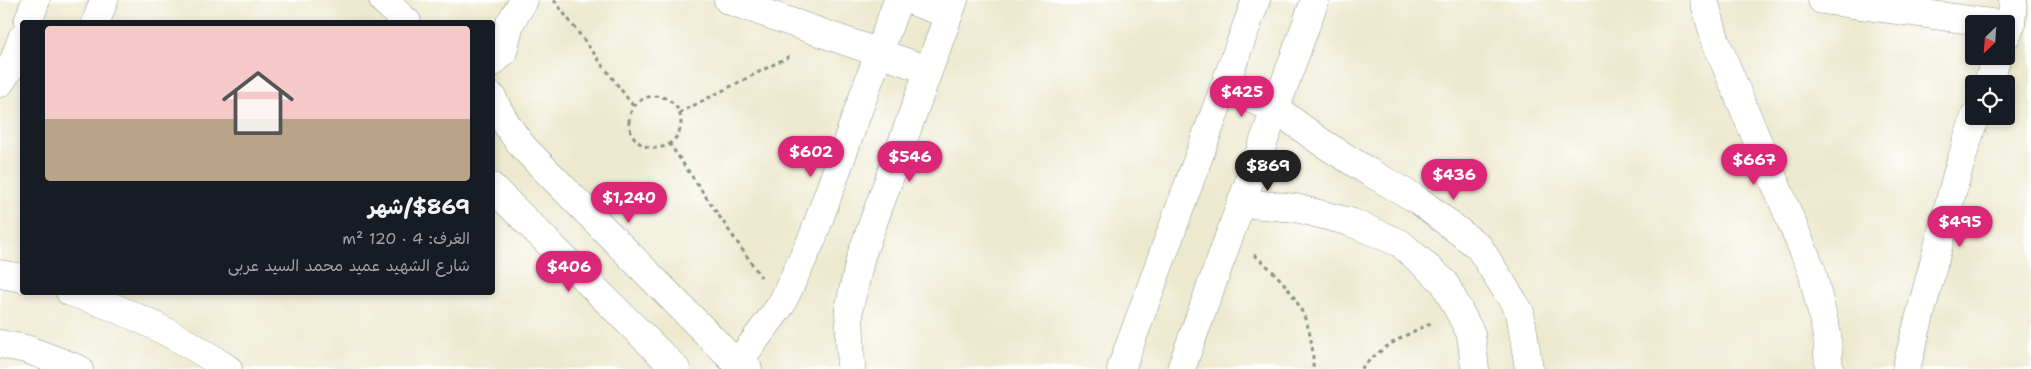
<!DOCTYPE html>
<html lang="ar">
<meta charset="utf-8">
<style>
:root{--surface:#171b24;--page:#242831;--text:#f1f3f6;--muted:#9ea1a6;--line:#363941;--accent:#db2777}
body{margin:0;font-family:"Shantell Sans","Playpen Sans Arabic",sans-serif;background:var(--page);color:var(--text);direction:rtl;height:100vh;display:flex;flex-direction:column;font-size:19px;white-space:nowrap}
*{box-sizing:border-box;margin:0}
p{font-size:16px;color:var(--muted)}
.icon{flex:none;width:28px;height:28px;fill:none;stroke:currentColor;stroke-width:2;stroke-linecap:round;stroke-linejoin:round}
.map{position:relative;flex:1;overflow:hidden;direction:ltr}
.drawer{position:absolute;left:20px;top:20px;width:475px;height:275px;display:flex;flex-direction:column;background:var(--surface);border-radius:5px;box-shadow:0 2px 8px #0003;direction:rtl}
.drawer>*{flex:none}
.needle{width:32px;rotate:205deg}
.fabs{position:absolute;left:1965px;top:15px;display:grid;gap:10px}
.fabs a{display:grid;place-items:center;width:50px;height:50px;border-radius:5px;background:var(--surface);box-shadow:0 2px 8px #0003;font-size:25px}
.price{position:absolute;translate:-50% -42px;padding:0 11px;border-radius:18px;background:var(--accent);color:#fff;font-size:16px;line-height:32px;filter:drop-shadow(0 1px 2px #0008)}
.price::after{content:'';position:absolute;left:50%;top:30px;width:15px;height:11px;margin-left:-8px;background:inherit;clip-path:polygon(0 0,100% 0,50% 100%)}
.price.current{background:#222;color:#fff}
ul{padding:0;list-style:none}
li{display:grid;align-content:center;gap:10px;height:265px;padding:0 25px}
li+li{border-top:1px solid var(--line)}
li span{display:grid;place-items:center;height:155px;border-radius:5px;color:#555}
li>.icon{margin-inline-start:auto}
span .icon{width:90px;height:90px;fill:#fffc;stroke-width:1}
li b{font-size:21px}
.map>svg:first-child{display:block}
</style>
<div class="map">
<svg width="2031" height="369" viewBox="0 0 2031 369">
<rect width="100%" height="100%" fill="#fff"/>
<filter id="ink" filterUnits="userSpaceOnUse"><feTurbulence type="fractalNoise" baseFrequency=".02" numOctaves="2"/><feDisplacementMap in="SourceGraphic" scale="10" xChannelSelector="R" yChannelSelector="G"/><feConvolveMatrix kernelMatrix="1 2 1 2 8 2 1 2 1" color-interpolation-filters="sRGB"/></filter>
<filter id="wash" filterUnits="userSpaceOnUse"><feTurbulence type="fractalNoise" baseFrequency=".0096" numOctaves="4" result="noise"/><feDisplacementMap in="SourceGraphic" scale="20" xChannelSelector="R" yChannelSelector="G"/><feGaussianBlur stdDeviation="1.12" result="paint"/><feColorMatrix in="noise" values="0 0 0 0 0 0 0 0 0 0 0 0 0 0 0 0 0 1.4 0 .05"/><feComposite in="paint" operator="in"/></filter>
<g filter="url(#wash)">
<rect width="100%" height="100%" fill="#ede9cf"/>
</g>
<g filter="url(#ink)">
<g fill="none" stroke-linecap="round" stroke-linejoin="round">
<defs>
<path id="minor" d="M383 0 407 22
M728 0 928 70
M909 0 948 14
M1704 0 1716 42 1812 271 1827 335 1829 369
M1822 0 1999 24
M28 22 36 0
M96 22 104 0
M2006 36 2011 25 2013 0
M492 63 503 52 510 23 524 0
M0 83 13 63 22 38
M1987 84 1998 56
M1224 88 1276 109 1321 142 1369 172 1418 200 1479 247 1520 312 1529 369
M492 97C500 116 511 132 524 148L737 364 748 369
M492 187 676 369
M1241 203 1296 208 1350 222 1400 243 1444 282 1471 334 1475 369
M0 274 22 278
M70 292C125 309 180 336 228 369
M0 344 26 349 79 369
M737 364 781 305 812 239 898 0
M851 369 849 309 861 256 954 0
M1121 369 1256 0
M1181 369 1315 0
M1906 369 1957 174 1975 116"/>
</defs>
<use href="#minor" stroke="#869382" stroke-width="29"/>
<path stroke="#869382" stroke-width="3" stroke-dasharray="4 4" stroke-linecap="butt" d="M554 0 634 107
M629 122a26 26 0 1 1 52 0a26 26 0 1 1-52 0Z
M679 113 792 55
M669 143 761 277
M1254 255C1292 285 1315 320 1313 369
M1361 369C1383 345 1404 336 1433 322"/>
<use href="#minor" stroke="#fff" stroke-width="28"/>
</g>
</g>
</svg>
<div class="fabs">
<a><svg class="needle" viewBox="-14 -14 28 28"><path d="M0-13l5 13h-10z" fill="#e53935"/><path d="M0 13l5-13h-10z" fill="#9ea1a6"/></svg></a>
<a><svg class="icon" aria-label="locate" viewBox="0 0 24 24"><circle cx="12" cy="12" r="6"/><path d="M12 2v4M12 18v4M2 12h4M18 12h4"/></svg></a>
</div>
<b class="price" style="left:1242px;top:118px">$425</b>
<b class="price" style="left:811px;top:178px">$602</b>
<b class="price" style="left:910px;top:183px">$546</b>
<b class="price" style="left:1754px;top:186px">$667</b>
<b class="price current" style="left:1268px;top:192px">$869</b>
<b class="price" style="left:1454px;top:201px">$436</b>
<b class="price" style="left:629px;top:224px">$1,240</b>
<b class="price" style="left:1960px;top:248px">$495</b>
<b class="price" style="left:569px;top:293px">$406</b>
<section class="drawer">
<ul>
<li><span style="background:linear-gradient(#f6c9c9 60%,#b9a48a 0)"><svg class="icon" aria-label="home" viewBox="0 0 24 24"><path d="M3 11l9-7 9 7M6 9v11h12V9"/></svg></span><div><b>$869/شهر</b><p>الغرف: 4 · 120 m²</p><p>شارع الشهيد عميد محمد السيد عربى</p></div></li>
</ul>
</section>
</div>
